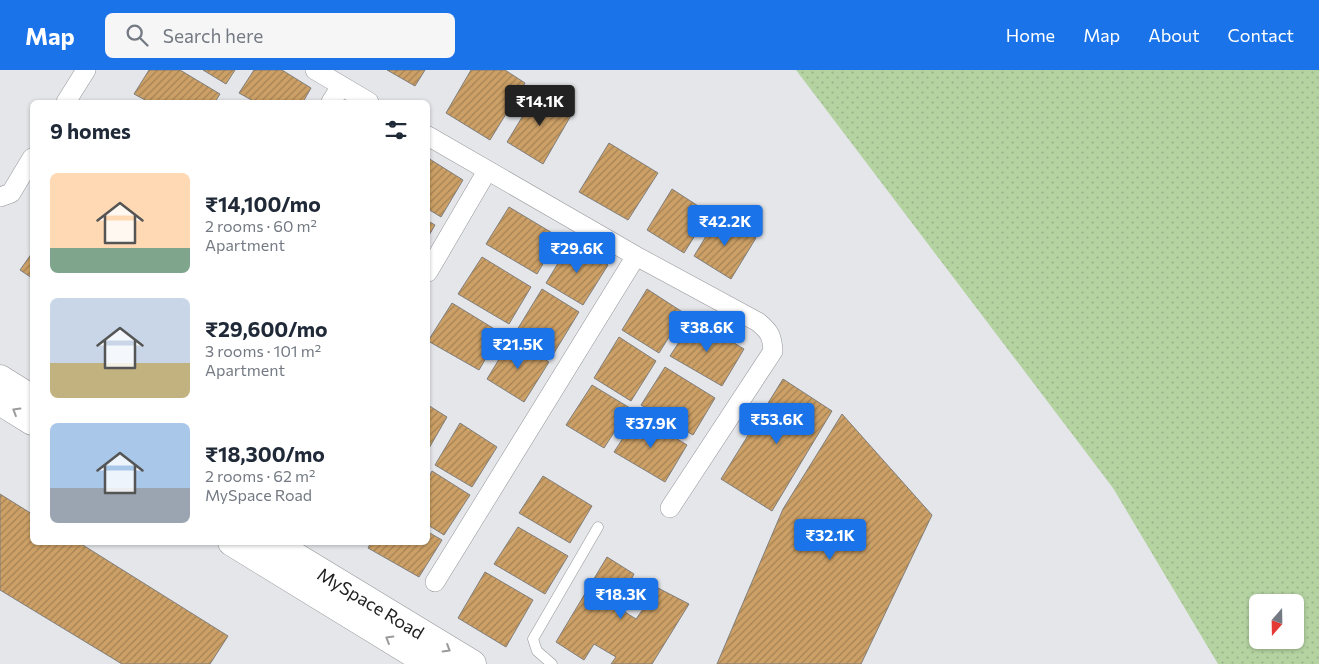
<!DOCTYPE html>
<meta charset="utf-8">
<style>
:root{--surface:#fff;--page:#f6f6f7;--text:#1f2937;--muted:#747a83;--accent:#1a73e8}
body{margin:0;font-family:Commissioner,sans-serif;background:var(--page);color:var(--text);height:100vh;display:flex;flex-direction:column;font-size:19px;white-space:nowrap}
*{box-sizing:border-box;margin:0}
p{font-size:16px;color:var(--muted)}
.icon{flex:none;width:28px;height:28px;fill:none;stroke:currentColor;stroke-width:2;stroke-linecap:round;stroke-linejoin:round}
.map{position:relative;flex:1;overflow:hidden}
.details{position:absolute;left:30px;top:30px;width:400px;height:445px;display:flex;flex-direction:column;background:var(--surface);border-radius:8px;box-shadow:0 1px 4px #0004}
.details>*{flex:none}
.needle{width:32px;rotate:200deg}
.fabs{position:absolute;left:1249px;top:524px;display:grid;gap:10px}
.fabs a{display:grid;place-items:center;width:55px;height:55px;border-radius:8px;background:var(--surface);box-shadow:0 1px 4px #0004;font-size:25px}
.price{position:absolute;translate:-50% -42px;padding:0 11px;border-radius:5px;background:var(--accent);color:#fff;font-size:16px;line-height:32px;filter:drop-shadow(0 1px 2px #0008)}
.price::after{content:'';position:absolute;left:50%;top:30px;width:15px;height:11px;margin-left:-8px;background:inherit;clip-path:polygon(0 0,100% 0,50% 100%)}
.price.on{background:#222;color:#fff}
ul{padding:0;list-style:none}
li{display:flex;align-items:center;gap:15px;height:125px;padding:0 20px}
li span{display:grid;place-items:center;flex:none;width:140px;height:100px;border-radius:8px;color:#555}
li>.icon{margin-inline-start:auto}
span .icon{width:60px;height:60px;fill:#fffc;stroke-width:1}
li b{font-size:21px}
h2{display:flex;justify-content:space-between;align-items:center;height:60px;padding:0 20px;font-size:21px}
header{display:flex;align-items:center;gap:30px;box-sizing:border-box;height:70px;padding:0 25px;background:var(--accent);color:#fff}
header strong{font-size:24px}
nav{display:flex;gap:28px;margin-inline-start:auto;font-size:18px}
.search{width:350px;height:45px;background:var(--page);display:flex;align-items:center;gap:12px;box-sizing:border-box;padding:0 18px;border-radius:8px;color:var(--muted);font-size:19px}
.map>svg:first-child{display:block}
</style>
<header>
<strong>Map</strong>
<div class="search"><svg class="icon" aria-label="search" viewBox="0 0 24 24"><circle cx="10" cy="10" r="6"/><path d="M15 15l6 6"/></svg>Search here</div>
<nav><a>Home</a><a>Map</a><a>About</a><a>Contact</a></nav>
</header>
<div class="map">
<svg width="1319" height="594" viewBox="0 0 1319 594">
<defs>
<pattern id="grass-dots" width="8" height="8" patternUnits="userSpaceOnUse" patternTransform="scale(1.25)"><rect width="8" height="8" fill="#b4d3a1"/><path d="M2 2h.1M6 6h.1" fill="none" stroke="#9ab58a" stroke-width="1.8" stroke-linecap="round"/></pattern>
<pattern id="building-hatch" width="6" height="6" patternUnits="userSpaceOnUse" patternTransform="scale(1.25)"><rect width="6" height="6" fill="#cca066"/><path d="M-1 1l2-2M0 6l6-6M5 7l2-2" fill="none" stroke="#a58254"/></pattern>
</defs>
<rect width="100%" height="100%" fill="#e5e6ea"/>
<path fill="url(#grass-dots)" fill-rule="evenodd" d="M796 0H1319V594H1218L1113 418ZM1258 532H1295V570H1258Z"/>
<path fill="url(#building-hatch)" stroke="#807e7b" d="M149 0H180L220 24 215 32H149L134 24Z
M203 0H235L226 14Z
M254 0H282L311 18 303 32H255L239 23Z
M387 0H425L415 16Z
M471 0H505L525 13 490 70 446 43Z
M538 21 573 42 543 94 507 72Z
M609 73 658 103 628 150 579 122Z
M428 88 463 110 441 147 428 139Z
M672 119 709 143 684 183 647 160Z
M509 137 559 167 537 204 486 174Z
M719 145 756 168 731 209 694 186Z
M428 151 435 155 428 167Z
M571 172 608 195 583 235 546 213Z
M32 183V208L20 200Z
M482 187 531 217 509 254 458 224Z
M542 219 579 242 554 283 517 260Z
M647 219 684 243 659 283 622 260Z
M452 233 501 263 479 300 428 271Z
M694 249 744 279 722 316 670 286Z
M619 267 656 291 631 331 594 308Z
M512 268 549 292 524 332 487 309Z
M665 297 715 328 693 365 641 335Z
M783 309 832 341 772 441 721 409Z
M592 315 630 338 604 378 566 355Z
M428 335 447 347 428 380Z
M842 344 932 445 861 594H717L783 439Z
M638 345 687 375 665 412 614 382Z
M460 353 497 377 472 417 435 395Z
M432 401 470 425 444 465 428 455V409Z
M543 406 592 436 570 473 519 443Z
M0 424 32 444V472H78L228 566 210 594H122L0 520Z
M518 457 568 486 545 524 494 494Z
M428 462 442 470 419 507 368 478 371 472H428Z
M607 487 634 504 617 537 636 549 658 518 689 534 652 594H611L616 587 594 574 584 590 556 572Z
M485 502 533 530 506 577 458 548Z"/>
<g fill="none" stroke-linecap="round" stroke-linejoin="round">
<defs>
<path id="lane" d="M552 594 537 581 533 569 598 457"/>
<path id="street" d="M315 0 369 32
M66 32 86 0
M331 32 341 16
M428 66 636 186 758 252C770 262 772 266 773 281L670 438
M0 127 11 123 32 88
M428 202 487 101
M435 512 636 186"/>
<path id="secondary" d="M0 309 32 329
M0 331 32 351
M232 472 431 594
M271 472 472 594"/>
</defs>
<use href="#lane" stroke="#959699" stroke-width="11"/>
<use href="#street" stroke="#959699" stroke-width="20"/>
<use href="#secondary" stroke="#959699" stroke-width="29"/>
<use href="#lane" stroke="#fff" stroke-width="10"/>
<use href="#street" stroke="#fff" stroke-width="19"/>
<use href="#secondary" stroke="#fff" stroke-width="28"/>
</g>
<defs><path id="oneway-chevron" d="M-2-3.5L2.5 0L-2 3.5" fill="none" stroke-width="1.6" stroke-linecap="round" stroke-linejoin="round" transform="scale(1.25)"/></defs>
<g stroke="#9b9b9c">
<use href="#oneway-chevron" transform="translate(16 341) rotate(-149)"/>
<use href="#oneway-chevron" transform="translate(389 569) rotate(-149)"/>
<use href="#oneway-chevron" transform="translate(447 579) rotate(31)"/>
</g>
<g text-anchor="middle" dominant-baseline="central" stroke-width="4" stroke-linejoin="round" paint-order="stroke">
<g font-size="18" fill="#202022" stroke="#fff">
<text transform="translate(371 533) rotate(31)">MySpace Road</text>
</g>
</g>
</svg>
<div class="fabs">
<a><svg class="needle" viewBox="-14 -14 28 28"><path d="M0-13l5 13h-10z" fill="#e53935"/><path d="M0 13l5-13h-10z" fill="#747a83"/></svg></a>
</div>
<b class="price on" style="left:540px;top:57px">₹14.1K</b>
<b class="price" style="left:725px;top:177px">₹42.2K</b>
<b class="price" style="left:577px;top:204px">₹29.6K</b>
<b class="price" style="left:707px;top:283px">₹38.6K</b>
<b class="price" style="left:518px;top:300px">₹21.5K</b>
<b class="price" style="left:777px;top:375px">₹53.6K</b>
<b class="price" style="left:651px;top:379px">₹37.9K</b>
<b class="price" style="left:830px;top:491px">₹32.1K</b>
<b class="price" style="left:621px;top:550px">₹18.3K</b>
<section class="details">
<h2>9 homes<svg class="icon" aria-label="filters" viewBox="0 0 24 24"><path d="M4 7h16M4 17h16"/><circle cx="9" cy="7" r="2"/><circle cx="15" cy="17" r="2"/></svg></h2>
<ul>
<li><span style="background:linear-gradient(#ffd9b3 75%,#7fa58c 0)"><svg class="icon" aria-label="home" viewBox="0 0 24 24"><path d="M3 11l9-7 9 7M6 9v11h12V9"/></svg></span><div><b>₹14,100/mo</b><p>2 rooms · 60 m²</p><p>Apartment</p></div></li>
<li><span style="background:linear-gradient(#c9d6e8 65%,#c2b280 0)"><svg class="icon" aria-label="home" viewBox="0 0 24 24"><path d="M3 11l9-7 9 7M6 9v11h12V9"/></svg></span><div><b>₹29,600/mo</b><p>3 rooms · 101 m²</p><p>Apartment</p></div></li>
<li><span style="background:linear-gradient(#a9c7e8 65%,#9aa5b1 0)"><svg class="icon" aria-label="home" viewBox="0 0 24 24"><path d="M3 11l9-7 9 7M6 9v11h12V9"/></svg></span><div><b>₹18,300/mo</b><p>2 rooms · 62 m²</p><p>MySpace Road</p></div></li>
</ul>
</section>
</div>
